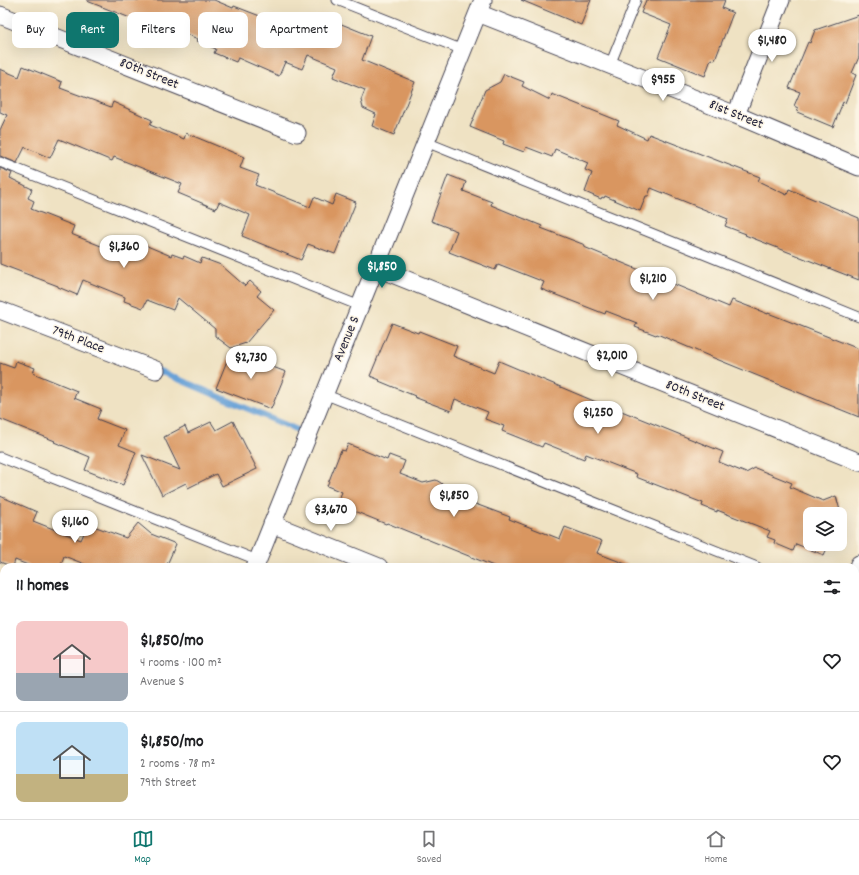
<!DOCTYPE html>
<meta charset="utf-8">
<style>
:root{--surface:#fff;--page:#f6f6f6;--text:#202124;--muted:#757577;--line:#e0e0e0;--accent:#0f766e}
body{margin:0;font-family:Dekko,sans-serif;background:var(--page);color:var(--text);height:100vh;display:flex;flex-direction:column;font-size:15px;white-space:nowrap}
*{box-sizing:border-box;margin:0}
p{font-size:13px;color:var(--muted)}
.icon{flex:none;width:22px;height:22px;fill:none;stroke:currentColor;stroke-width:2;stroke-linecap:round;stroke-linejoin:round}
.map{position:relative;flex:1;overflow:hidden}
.panel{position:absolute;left:0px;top:563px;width:859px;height:256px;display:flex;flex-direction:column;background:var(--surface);border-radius:12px 12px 0 0;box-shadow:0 4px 16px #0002}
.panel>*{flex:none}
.guide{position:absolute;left:12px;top:12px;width:400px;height:36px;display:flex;gap:8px}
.controls{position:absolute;left:803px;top:507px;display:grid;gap:8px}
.controls a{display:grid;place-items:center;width:44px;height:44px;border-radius:8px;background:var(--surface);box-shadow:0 4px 16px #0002;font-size:20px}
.price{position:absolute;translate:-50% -34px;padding:0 9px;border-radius:14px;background:#fff;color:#222;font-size:13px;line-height:26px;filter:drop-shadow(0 1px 2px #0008)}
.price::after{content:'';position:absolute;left:50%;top:24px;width:12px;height:9px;margin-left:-6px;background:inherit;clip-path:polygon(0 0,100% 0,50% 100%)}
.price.current{background:var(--accent);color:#fff}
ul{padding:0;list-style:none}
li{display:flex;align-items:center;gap:12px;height:100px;padding:0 16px}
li+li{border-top:1px solid var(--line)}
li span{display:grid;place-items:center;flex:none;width:112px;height:80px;border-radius:8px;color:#555}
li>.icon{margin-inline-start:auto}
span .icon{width:48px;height:48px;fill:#fffc;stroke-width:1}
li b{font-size:17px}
h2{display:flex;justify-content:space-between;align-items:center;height:48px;padding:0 16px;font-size:17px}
.pill{padding:0 14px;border-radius:8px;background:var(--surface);box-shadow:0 4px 16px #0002;font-size:14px;line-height:36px}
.pill.current{background:var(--accent);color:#fff}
.menu{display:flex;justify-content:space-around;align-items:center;height:56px;border-top:1px solid var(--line);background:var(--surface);font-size:11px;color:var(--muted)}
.menu a{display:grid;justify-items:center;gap:2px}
.menu .current{color:var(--accent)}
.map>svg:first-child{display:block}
</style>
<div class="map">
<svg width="859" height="819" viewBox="0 0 859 819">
<rect width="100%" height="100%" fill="#fcf5e5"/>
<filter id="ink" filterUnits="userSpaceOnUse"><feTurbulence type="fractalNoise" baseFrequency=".025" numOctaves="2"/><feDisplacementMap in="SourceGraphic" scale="8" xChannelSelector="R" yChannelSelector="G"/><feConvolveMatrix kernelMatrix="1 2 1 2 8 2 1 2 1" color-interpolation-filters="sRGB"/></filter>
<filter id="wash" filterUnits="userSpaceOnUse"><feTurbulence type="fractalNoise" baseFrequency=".012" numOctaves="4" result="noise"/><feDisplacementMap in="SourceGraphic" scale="16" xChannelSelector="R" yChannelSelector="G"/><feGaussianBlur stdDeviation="0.9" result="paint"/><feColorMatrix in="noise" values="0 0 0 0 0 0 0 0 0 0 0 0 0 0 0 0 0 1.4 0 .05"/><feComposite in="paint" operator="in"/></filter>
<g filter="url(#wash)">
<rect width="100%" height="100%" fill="#efe2c3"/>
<path fill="#80d395" stroke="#517a68" d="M859 621V739L855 737V631Z"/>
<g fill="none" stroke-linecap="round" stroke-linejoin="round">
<path stroke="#67a1d7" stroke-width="6" d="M157 370 307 434"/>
</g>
<g id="blocks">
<path fill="#d99661" d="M87 0H214L233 8 234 6 278 23 279 20 289 24 293 17 330 32 334 21 371 36 362 60 415 82 394 135 372 126 376 114 363 108 361 100 365 90 333 77 337 67 308 55 302 69 285 62 279 76 238 58 236 62 214 53 216 49 197 41 198 39 166 26 163 33 143 24V23L87 1Z
M521 0H591L581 25Z
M646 0H725L722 8 733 13 715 60 711 59 705 76 658 57 671 25 641 13Z
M859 15V57L852 73 856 75 845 103 843 102 833 127 797 112 798 108 794 106 800 92 789 88 808 42 810 43 815 30Z
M23 66 62 82 60 88 111 107 113 102 152 120 150 125 184 139 186 133 244 157 240 168 259 175 255 185 310 207 314 197 332 205 336 194 356 202 335 254 308 244 301 260 242 236 250 215 219 202 216 209 178 193 182 184 114 157 112 161 59 139 50 158 25 147 17 163 0 156V130L7 115 0 112V69L19 77Z
M504 74 524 82 522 86 550 100 552 94 619 121 617 125 647 139 649 134 760 177 758 181 787 195 789 189 859 218V280L745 235 746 234 725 226 728 219 651 188 648 196H646L640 211 605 196 604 198 602 197 601 199 585 192 592 173 585 170 588 163 555 149 552 157 526 147 524 152 503 144 504 141 470 127 485 90 500 82Z
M0 168 12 173 10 178 32 189 28 198 34 201 31 209 74 226 71 234 121 254 128 238 171 256 172 254 183 258 184 256 200 263 202 258 221 265 245 286 250 281 261 291 257 296 274 310 246 343 231 348 215 336V329L178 298 173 310 147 300 143 308 124 301 125 297 83 280 77 295 58 287V286L0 264Z
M448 175 466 182 463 191 492 202 491 205 542 226 541 228 585 245 584 247 729 307 732 300 768 314V313L859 349V417L709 356 657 334 656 335 635 327 637 323 606 311 605 314 541 289 544 282 498 264 495 270 449 252 457 231 431 221Z
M392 323 418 333 419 331 457 346 453 356 494 373 499 361 615 410H617L624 412 723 452 719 462 746 473 755 468 792 483 790 487 823 501 836 496 841 514 840 516V514H810V544H829L824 555 796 544 793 551 774 543 775 540 767 537 770 531 717 510V512L702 506 703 503 636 477 637 474 586 454 584 459 544 443 542 447 502 431 504 426 485 419 488 412 455 399 451 411 414 397 415 396 379 381 380 380 370 376Z
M231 351 286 372 271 409 216 388Z
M16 361 35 368 33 373 77 391 74 398 101 409 97 419 125 430 119 445 136 452 123 485 85 470 90 457 54 442 55 441 0 419V363L14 368Z
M233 421 257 469 222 486 216 474 188 488 186 483 162 495 142 455 180 470 164 437 185 426 188 433 211 422 216 430Z
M348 444 387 460 389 455 405 461 400 474 423 483 436 480 441 483 449 494 510 517 509 519 560 539 565 527 602 541 597 553 631 566V567H496L387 523 386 524 337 504 342 492 327 486 341 450 345 451Z
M0 496 37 512 33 521 81 540 88 524 126 538 138 523 151 534 176 544 166 567H92L64 556 60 567H33L15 560 13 567 0 562Z"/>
</g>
</g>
<g filter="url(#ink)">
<use href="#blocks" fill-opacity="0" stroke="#413f4f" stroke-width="1"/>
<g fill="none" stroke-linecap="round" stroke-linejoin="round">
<defs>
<path id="lane" d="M337 0 463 50
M610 65 636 0
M426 142 859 317
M0 162 360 306
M324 394 757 567
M0 457 257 560
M0 754 4 756
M620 815 630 819"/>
<path id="street" d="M478 13 736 115 859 167
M0 15 297 133
M736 115 781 0
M375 267 859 462
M0 310 156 370
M272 524 379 567
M255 567 483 0
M855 574 859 564
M0 607 4 609
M855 759 859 761
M250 815 260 819
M153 819 155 815"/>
</defs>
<use href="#lane" stroke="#413f4f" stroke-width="11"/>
<use href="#street" stroke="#413f4f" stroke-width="19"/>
<use href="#lane" stroke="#fff" stroke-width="9"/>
<use href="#street" stroke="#fff" stroke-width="17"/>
</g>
</g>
<g text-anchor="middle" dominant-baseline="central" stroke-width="3" stroke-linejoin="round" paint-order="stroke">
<g font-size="14" fill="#22223b" stroke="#fcf5e5">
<text transform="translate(149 74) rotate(22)">80th Street</text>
<text transform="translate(736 115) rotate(22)">81st Street</text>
<text transform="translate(347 339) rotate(-68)">Avenue S</text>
<text transform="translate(78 340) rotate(21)">79th Place</text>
<text transform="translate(695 396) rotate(22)">80th Street</text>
</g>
</g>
</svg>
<div class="controls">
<a><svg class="icon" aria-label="layers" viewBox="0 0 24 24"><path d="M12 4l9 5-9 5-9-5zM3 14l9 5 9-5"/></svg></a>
</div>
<b class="price" style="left:772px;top:63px">$1,480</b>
<b class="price" style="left:663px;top:102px">$955</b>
<b class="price" style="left:124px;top:269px">$1,360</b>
<b class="price current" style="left:382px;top:289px">$1,850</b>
<b class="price" style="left:653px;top:301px">$1,210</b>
<b class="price" style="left:612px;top:378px">$2,010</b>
<b class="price" style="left:251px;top:380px">$2,730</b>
<b class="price" style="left:598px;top:435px">$1,250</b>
<b class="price" style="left:454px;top:518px">$1,850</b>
<b class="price" style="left:331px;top:532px">$3,670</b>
<b class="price" style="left:75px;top:544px">$1,160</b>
<div class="guide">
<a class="pill">Buy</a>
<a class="pill current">Rent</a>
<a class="pill">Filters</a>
<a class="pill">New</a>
<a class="pill">Apartment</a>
</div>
<section class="panel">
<h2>11 homes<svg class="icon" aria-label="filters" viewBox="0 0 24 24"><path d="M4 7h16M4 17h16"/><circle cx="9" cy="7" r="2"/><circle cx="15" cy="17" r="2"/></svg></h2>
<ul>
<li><span style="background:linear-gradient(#f6c9c9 65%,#9aa5b1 0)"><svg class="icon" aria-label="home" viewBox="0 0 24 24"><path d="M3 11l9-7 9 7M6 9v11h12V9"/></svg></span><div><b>$1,850/mo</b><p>4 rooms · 100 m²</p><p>Avenue S</p></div><svg class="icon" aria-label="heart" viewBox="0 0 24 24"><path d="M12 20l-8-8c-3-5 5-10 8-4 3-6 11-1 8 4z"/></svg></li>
<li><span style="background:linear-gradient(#bfe0f5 65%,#c2b280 0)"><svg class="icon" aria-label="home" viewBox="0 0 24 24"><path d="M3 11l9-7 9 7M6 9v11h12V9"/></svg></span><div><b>$1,850/mo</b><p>2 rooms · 78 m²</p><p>79th Street</p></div><svg class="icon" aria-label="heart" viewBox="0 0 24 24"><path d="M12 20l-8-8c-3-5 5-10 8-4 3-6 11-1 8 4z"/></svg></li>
</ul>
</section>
</div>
<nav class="menu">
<a class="current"><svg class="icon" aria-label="map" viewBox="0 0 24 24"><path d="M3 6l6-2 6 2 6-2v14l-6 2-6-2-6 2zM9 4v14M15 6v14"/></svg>Map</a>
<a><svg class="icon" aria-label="saved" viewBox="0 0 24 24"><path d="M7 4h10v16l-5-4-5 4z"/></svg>Saved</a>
<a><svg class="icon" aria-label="home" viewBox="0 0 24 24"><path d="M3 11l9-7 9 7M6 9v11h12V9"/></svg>Home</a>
</nav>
